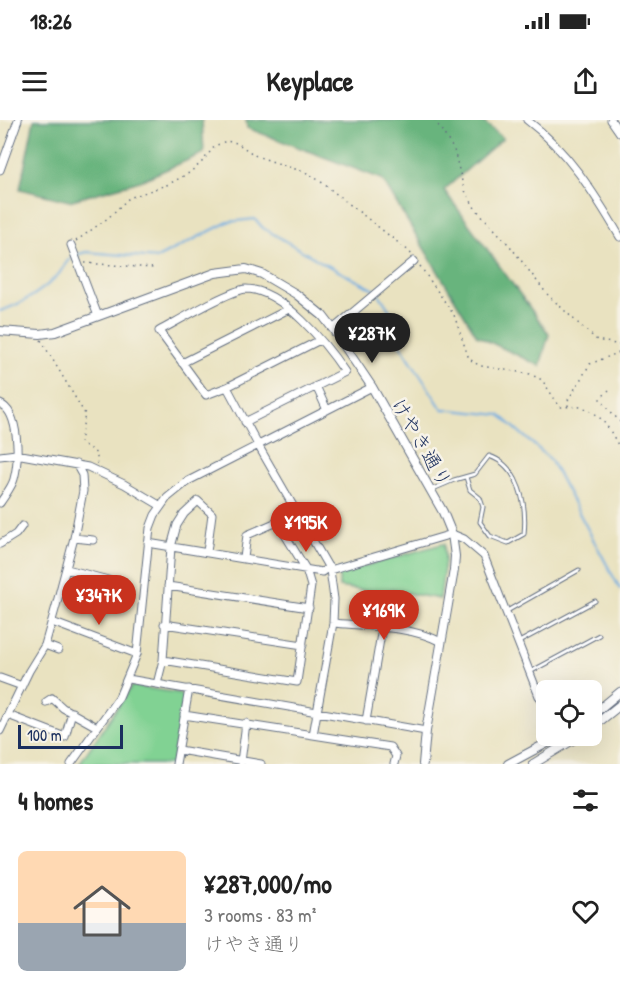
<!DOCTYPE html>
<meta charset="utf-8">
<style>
:root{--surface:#fff;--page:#f2f2f2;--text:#222;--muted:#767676;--accent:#c8321e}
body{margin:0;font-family:"Patrick Hand","Klee One",sans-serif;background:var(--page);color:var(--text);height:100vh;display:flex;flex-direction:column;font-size:22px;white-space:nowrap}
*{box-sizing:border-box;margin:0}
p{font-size:20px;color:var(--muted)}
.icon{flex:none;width:33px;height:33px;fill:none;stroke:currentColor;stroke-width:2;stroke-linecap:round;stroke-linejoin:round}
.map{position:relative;height:644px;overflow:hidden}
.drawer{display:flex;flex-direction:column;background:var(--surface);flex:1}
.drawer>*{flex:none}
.controls{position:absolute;left:536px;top:560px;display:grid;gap:12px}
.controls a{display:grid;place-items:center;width:66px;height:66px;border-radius:9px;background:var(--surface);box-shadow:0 6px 24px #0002;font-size:30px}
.scale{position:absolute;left:18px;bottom:15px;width:105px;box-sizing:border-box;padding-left:6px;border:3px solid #1b2f5e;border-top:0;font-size:16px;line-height:21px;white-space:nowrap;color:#1b2f5e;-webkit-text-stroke:4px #f7f3e8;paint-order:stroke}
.price{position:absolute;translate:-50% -51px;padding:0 14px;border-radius:21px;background:var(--accent);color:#fff;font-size:20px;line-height:39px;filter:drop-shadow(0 2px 3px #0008)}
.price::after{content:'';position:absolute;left:50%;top:36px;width:18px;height:14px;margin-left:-9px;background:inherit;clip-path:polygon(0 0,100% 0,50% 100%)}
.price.active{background:#222;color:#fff}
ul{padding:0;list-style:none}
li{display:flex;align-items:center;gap:18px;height:150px;padding:0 18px}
li span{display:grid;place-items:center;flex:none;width:168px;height:120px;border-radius:9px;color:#555}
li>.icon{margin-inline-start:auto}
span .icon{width:72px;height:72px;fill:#fffc;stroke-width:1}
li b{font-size:26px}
h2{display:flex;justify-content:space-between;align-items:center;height:72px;padding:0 18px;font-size:26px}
.status{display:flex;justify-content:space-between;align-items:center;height:42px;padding:0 30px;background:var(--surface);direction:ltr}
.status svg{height:16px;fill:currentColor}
header{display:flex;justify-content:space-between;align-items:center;height:78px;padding:0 18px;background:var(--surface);font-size:27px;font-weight:700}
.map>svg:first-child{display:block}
</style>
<div class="status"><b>18:26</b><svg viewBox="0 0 49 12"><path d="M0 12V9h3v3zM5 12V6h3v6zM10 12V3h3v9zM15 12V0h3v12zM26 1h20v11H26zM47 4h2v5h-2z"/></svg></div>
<header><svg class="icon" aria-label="menu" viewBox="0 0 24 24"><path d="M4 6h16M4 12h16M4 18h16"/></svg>Keyplace<svg class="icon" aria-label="share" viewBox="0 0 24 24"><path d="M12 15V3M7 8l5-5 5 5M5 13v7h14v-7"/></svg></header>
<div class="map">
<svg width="620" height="644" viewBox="0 0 620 644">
<rect width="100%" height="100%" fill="#f7f3e8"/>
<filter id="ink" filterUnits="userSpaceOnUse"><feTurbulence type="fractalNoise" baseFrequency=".0167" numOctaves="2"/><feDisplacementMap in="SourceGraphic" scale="12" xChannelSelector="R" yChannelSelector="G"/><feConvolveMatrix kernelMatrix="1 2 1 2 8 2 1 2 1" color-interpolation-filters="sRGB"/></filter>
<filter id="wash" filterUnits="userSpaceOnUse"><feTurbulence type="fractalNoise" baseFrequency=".008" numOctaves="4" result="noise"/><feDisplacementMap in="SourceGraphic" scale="24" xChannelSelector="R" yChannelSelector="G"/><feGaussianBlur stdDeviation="1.35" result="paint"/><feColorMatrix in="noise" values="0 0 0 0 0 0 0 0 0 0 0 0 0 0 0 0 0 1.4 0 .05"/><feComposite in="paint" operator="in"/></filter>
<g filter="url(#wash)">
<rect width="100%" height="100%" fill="#e9e2c0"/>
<path fill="#81d293" stroke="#4e8078" stroke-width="1.5" d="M442 424H444L445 440 440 479 392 470 382 473 339 467V453Z
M132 566 179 573 184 577 172 644H79Z"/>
<path fill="#68b47d" stroke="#42726e" stroke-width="1.5" d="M34 0H202L204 33 140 61 69 81 20 69Z
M246 0H481L503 18 444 70 549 214 540 246 477 216 382 59 247 8Z"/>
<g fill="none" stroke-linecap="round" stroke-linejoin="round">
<path stroke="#6eace1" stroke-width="2" d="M379 174 392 194 398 221 442 289 500 295 550 339 620 469
M0 191C19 185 39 173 54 159 69 146 60 139 86 132L157 138 228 102 255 99 263 108 323 143 375 170"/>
</g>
</g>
<g filter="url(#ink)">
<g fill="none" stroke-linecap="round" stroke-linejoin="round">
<defs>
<path id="service" d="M433 369 454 360 475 354 489 336C520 346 527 386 524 414L508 423 490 416 480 402 483 387 480 378 470 370 466 357
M507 491 579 450
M519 522 595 481
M530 552 599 515"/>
<path id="minor" d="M527 0C567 30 595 74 620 117
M611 0 620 13
M0 50 18 0
M71 125 98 196
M333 209 414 141
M182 243 289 189
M316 266 327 290
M227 267 258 325 330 450 334 479 333 503 313 615
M0 284C20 292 19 341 14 359 12 367 5 375 0 383
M245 302 345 252C327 225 282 169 246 169 230 170 176 202 159 211L206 275 227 267 320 220
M0 336 16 334 88 347 124 364 161 386
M74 418 93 420
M148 423 322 452 329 447
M0 424 16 414 22 406
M67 449 108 460
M330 450 452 414 464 419 484 436 539 576 546 584
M168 466 309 488
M52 502 137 534
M333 503C366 506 411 506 441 522
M164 504 303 525
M45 525 58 530
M163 540 297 562 311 466 306 449 277 402 247 415 244 438
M0 558 22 566
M128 559 426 611
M157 564 163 540 171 427 177 405 184 394 198 381 212 394 207 432
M46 582 52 578 63 588 97 607
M8 595 65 617 72 592
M184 595 390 627 396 636 394 644
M366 601 382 508
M0 611 29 551 45 525 56 486 74 418 83 371 82 355 76 344
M179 630 261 644
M241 642 246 603
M71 644 119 577 137 534 150 408 155 395 167 378 188 361 372 267
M176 644 189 569"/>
<path id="tertiary" d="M0 211 40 214 55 212 215 153 246 149 262 154 296 174 323 196 333 209 372 267 443 392 452 414 455 436 454 450 426 611 423 644
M591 596 620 572
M591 608 620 585
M508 644 562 615
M533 644 581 615"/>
</defs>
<use href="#service" stroke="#636e80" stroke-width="5"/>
<use href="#minor" stroke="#636e80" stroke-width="9"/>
<use href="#tertiary" stroke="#636e80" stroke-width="10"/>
<path stroke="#636e80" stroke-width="1.5" stroke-dasharray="1.5 4.5" stroke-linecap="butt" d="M435 0 454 30 464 69 475 88 510 126 547 174 581 206 597 220 620 225
M76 121 108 98 129 78 169 64 189 53 201 43 215 26 226 21 237 23 256 36 307 53 320 61 410 132 412 136
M85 143 153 148
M420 146 454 195 468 236 473 242 481 246 530 254 542 260 560 287C566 287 573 286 580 287 600 290 612 313 620 329
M41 220 85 294 80 322 97 334V344
M609 270 600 279 620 302
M568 286V280L590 244 620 232"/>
<use href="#service" stroke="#fff" stroke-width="3"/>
<use href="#minor" stroke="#fff" stroke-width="7"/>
<use href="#tertiary" stroke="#fff" stroke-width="8"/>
</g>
</g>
<g text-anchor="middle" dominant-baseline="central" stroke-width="5" stroke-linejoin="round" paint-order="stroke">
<g font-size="20" fill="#1b2f5e" stroke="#f7f3e8">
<text transform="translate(422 322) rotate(60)">けやき通り</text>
</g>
</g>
</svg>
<div class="controls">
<a><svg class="icon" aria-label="locate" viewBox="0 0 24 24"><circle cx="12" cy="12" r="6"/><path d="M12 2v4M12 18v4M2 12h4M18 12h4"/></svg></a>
</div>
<div class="scale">100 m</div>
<b class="price active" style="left:372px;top:244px">¥287K</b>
<b class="price" style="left:306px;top:433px">¥195K</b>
<b class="price" style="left:99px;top:506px">¥347K</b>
<b class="price" style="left:384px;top:521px">¥169K</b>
</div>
<section class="drawer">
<h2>4 homes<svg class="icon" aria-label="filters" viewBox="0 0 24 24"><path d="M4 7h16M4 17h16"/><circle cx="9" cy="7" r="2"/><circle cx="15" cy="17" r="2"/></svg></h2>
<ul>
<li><span style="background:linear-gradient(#ffd9b3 60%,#9aa5b1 0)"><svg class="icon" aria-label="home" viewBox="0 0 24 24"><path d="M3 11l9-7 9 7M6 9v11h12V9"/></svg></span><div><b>¥287,000/mo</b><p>3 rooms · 83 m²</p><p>けやき通り</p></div><svg class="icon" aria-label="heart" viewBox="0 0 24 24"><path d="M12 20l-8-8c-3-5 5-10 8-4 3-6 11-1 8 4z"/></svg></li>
</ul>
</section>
